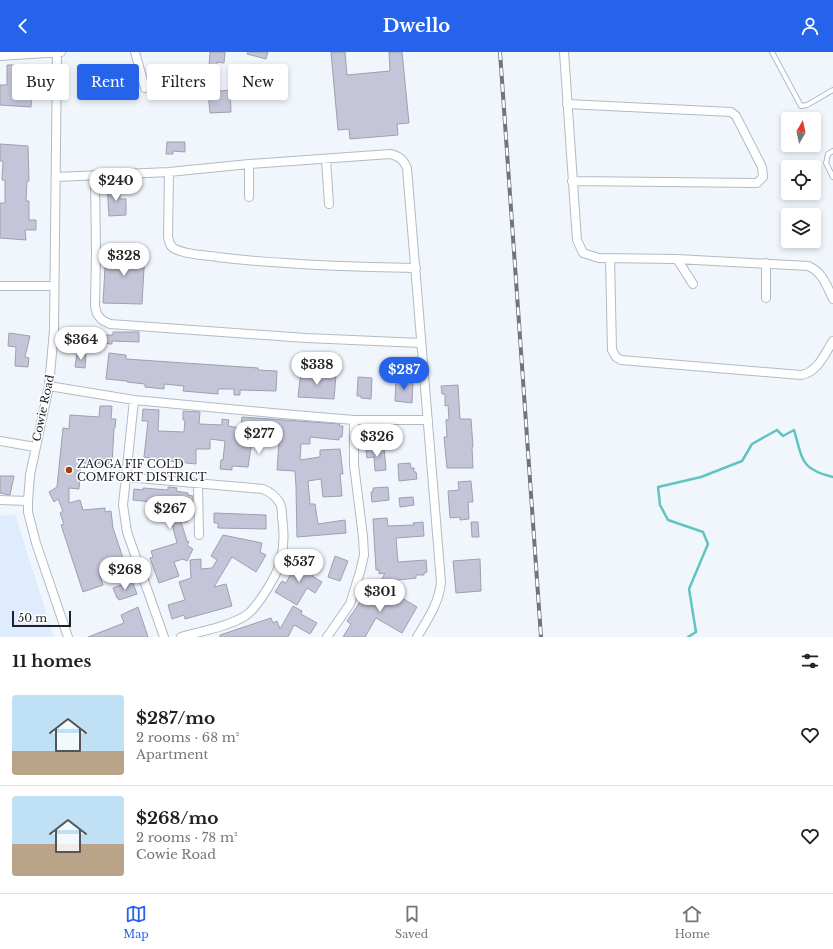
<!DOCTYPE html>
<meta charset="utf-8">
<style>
:root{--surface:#fff;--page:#f2f2f2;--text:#202124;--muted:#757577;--line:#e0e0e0;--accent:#2563eb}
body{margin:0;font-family:"Libre Baskerville",serif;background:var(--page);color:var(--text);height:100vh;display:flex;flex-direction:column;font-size:15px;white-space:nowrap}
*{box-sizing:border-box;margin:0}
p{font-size:13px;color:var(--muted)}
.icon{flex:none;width:22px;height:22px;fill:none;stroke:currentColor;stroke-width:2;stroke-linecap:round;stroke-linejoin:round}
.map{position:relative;height:585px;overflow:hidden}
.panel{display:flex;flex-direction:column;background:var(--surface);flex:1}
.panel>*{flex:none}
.guide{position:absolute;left:12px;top:12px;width:400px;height:36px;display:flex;gap:8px}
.needle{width:26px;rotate:9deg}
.buttons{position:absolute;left:781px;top:60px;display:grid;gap:8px}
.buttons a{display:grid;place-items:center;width:40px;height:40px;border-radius:4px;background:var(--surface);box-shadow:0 2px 6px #0003;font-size:20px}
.scale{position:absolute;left:12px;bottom:10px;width:59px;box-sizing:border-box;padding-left:4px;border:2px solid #1d2127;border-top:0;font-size:11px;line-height:14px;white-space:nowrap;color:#1d2127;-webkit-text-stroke:3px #fff;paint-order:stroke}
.price{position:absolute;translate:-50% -34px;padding:0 9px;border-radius:14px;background:#fff;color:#222;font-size:13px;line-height:26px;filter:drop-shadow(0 1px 2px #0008)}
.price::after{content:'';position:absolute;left:50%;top:24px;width:12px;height:9px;margin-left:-6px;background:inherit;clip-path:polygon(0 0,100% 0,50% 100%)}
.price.current{background:var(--accent);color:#fff}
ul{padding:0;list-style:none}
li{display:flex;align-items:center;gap:12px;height:100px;padding:0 12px}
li+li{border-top:1px solid var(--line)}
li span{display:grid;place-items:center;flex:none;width:112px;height:80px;border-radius:4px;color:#555}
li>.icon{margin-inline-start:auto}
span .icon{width:48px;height:48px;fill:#fffc;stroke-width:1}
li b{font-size:17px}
h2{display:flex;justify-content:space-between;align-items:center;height:48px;padding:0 12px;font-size:17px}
.tag{padding:0 14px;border-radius:4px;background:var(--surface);box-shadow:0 2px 6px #0003;font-size:14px;line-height:36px}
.tag.current{background:var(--accent);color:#fff}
header{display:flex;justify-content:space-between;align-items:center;height:52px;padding:0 12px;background:var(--accent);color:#fff;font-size:18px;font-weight:700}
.menu{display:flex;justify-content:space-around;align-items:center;height:56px;border-top:1px solid var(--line);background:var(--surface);font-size:11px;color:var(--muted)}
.menu a{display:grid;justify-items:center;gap:2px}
.menu .current{color:var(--accent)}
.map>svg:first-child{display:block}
</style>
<header><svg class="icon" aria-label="back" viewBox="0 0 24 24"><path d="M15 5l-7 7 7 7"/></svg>Dwello<svg class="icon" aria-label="person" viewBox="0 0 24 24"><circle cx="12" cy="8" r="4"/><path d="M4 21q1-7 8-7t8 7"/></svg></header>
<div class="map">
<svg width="833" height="585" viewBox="0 0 833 585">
<rect width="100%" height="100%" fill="#f1f6fc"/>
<path fill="#deecfe" d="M15 462 54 585H0V464Z"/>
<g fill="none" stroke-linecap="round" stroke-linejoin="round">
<path stroke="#60c4c2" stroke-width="2.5" d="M688 585 696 580 689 537 708 492 703 480 668 468 660 453 658 435 701 425 742 409 752 392 777 378 783 384 794 378C803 408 800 417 833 425"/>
</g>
<path fill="#c4c5d8" stroke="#9e9fb0" d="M210 0H225L224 11 217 10V16L209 15Z
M248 0H268L266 7 247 2Z
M331 0H345L347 23 390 19 389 0H402L409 71 397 72 398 83 350 87 349 77 338 78Z
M7 13H28V23H30V36H32L31 55 0 53V33H7Z
M86 16H99L102 41 85 40Z
M230 38 231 60 210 61 208 40Z
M167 90H185V100L173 99V102H166Z
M0 92 28 94 29 129H27L26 149H29V168H36V178H25L26 188 0 186V151H5V128H2L3 109H0Z
M107 132H115V142H120V147H126V163L109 164Z
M106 198 145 199 142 252 103 251Z
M113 280H139V290L112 289V292L100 291 101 283H113Z
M9 281 30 284 25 305 29 306 28 315 15 314 16 295 8 294Z
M109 301 126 303V307L258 316V318L277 319 276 339 240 338V343H234V337H218V342L183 339 184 334 164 332V337L145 335V332L127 330V329L106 327Z
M77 302 86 303 85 316 75 315Z
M301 319 336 323 334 347 298 345Z
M358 325 372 326 371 347 361 346V344H357Z
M396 328 413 329 412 351 395 349Z
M458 333 460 367H471L473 395H472L473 416H447L444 385H447L446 368 449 367 448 353 445 354V342H442L441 334Z
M100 354H112L111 367H116L115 376H114L112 412 81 411 79 437 69 436V451L80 448 83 458 105 456V460L111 459 113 476 123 506 115 508 118 515 99 521 103 533 83 540 61 473 64 472 60 461 63 459 58 447 54 450 49 440 57 435 63 376 69 377 70 363 99 365Z
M143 357 159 358 158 379 184 380 185 368H183V359L200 360 199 372 222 373V367L229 368 228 374 241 376 242 365 340 372 339 374H343L342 385H339V388L310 385V392H301L300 408 320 405V398L340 397 343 422H340L342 444 323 445 321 427 308 429 310 452H315L318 472 345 468 346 481 297 485 296 435 295 419 277 418 279 390 252 389 248 415 232 414V418L220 417 221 408H223L225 389 210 387V397H196V412L150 407V406L144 405 148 369H142Z
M366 396H384L386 418 375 419 374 405 367 406Z
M410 411 411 416H414V420H416L417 427 399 429 398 412Z
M0 424H14L10 443 0 441Z
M471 429 473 450H468L469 467 460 468V465L450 466 448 439 459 438 458 430Z
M168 435 177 436 176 439 188 441V443L193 444 192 461H187V470H181L187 489 189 490 187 493 193 497 187 509 183 507 174 510 179 524 159 531 150 506 153 505 151 499 177 491 171 468V452L133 448 134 437 143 438V436L168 438Z
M388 435 389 448 372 450 371 440H373V436Z
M413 445 414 453 400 455 399 446Z
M214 461 266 463V477L218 476V471H214Z
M387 466 388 474 414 473 413 471 423 470 424 484 396 486 398 510 426 508 427 520 424 521V523H416V526L380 530 385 521 379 522V518H376L373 467Z
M471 470H478L479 485H472Z
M223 483 262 491 260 500 266 503 256 520 232 505 214 535 226 532 232 554 185 567 184 563 172 567 168 553 185 548 179 530 191 526 190 508 201 507V517L212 516 217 508 211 504Z
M335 504 348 509 340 529 328 525Z
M296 507 311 515 309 518 314 521 312 524 322 530 315 541 307 536 297 553 275 540 282 529 286 531 295 514 293 513Z
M480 507 481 539 456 541 453 509Z
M132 529 137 542 119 548 118 546H117L113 536Z
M380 533 417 555 402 581 376 566 365 585H343L351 572 347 569 365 543 372 547Z
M293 554 302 559 301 562 317 571 310 582 294 573 288 585H220V583L271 566 273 571 277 569 280 577Z
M138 555 148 585H88L124 571 121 563Z"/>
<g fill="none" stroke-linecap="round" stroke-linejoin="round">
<defs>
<path id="lane" d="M772 0 801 54 807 53 833 38
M833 99 828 102 826 111 833 125"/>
<path id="street" d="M57 0 54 278 49 334 30 423 28 449V460L36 491 68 585
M135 0 145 36
M564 0 577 188 583 201 599 206 677 207 808 214C822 219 827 234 833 247
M0 4 61 0
M567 52 731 60 736 64 762 115 763 125 757 131 572 129
M326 107 329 152
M169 120 168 185C169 190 170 195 175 197 187 203 205 203 217 205 283 213 350 215 416 216
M95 124 96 202 95 254 97 262 102 268 110 272 306 286 421 291
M56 125 169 120 249 112 390 102C399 104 403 107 407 116L441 530C439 551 428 567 417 585
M249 145V112
M610 206 612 298 616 305 621 308 801 323C818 320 824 303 833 289
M677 207 693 232
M0 234H54
M766 246V211
M49 334 134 348 283 362 354 368H428
M134 348 123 453 127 480 164 585
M0 389 35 395
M126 425 263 437C270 440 275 443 279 450 282 453 282 460 282 465 284 478 284 494 281 507 279 520 257 557 245 564 227 575 202 579 181 585
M198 432 199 483
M0 448 28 449
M327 585 350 552 360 520 364 503 363 485 354 413V368"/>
</defs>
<use href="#lane" stroke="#afbbca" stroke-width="6"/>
<use href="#street" stroke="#afbbca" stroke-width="10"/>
<use href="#lane" stroke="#fff" stroke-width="4"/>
<use href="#street" stroke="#fff" stroke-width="8"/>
<defs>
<path id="rail" d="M500 0 541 585"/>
</defs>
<use href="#rail" stroke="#71757b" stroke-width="4"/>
<use href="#rail" stroke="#fff" stroke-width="2.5" stroke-dasharray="8" stroke-linecap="butt"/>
</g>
<circle fill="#a33f0c" stroke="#fff" stroke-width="1.5" cx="69" cy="418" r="4"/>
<g text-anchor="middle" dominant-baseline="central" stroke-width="3" stroke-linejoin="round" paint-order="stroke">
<g font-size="11" fill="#1d2127" stroke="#fff">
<text transform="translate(43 356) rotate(-78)">Cowie Road</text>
</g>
<g font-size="11" fill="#1d2127" stroke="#fff" text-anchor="start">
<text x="77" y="412">ZAOGA FIF COLD<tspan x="77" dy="13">COMFORT DISTRICT</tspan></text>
</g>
</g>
</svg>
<div class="buttons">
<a><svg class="needle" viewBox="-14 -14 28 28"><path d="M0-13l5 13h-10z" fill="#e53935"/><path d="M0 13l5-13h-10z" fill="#757577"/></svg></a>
<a><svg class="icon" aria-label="locate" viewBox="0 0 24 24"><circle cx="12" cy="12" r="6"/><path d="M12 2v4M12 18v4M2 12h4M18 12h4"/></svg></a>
<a><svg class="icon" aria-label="layers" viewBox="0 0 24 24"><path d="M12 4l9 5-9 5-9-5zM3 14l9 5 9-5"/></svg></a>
</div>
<div class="scale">50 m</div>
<b class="price" style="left:116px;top:150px">$240</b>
<b class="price" style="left:124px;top:225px">$328</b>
<b class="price" style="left:81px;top:309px">$364</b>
<b class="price" style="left:317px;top:334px">$338</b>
<b class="price current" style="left:404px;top:339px">$287</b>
<b class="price" style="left:259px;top:403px">$277</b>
<b class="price" style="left:377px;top:406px">$326</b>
<b class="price" style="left:170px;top:478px">$267</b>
<b class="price" style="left:299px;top:531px">$537</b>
<b class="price" style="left:125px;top:539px">$268</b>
<b class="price" style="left:380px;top:561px">$301</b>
<div class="guide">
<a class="tag">Buy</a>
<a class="tag current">Rent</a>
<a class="tag">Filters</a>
<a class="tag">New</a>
</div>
</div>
<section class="panel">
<h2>11 homes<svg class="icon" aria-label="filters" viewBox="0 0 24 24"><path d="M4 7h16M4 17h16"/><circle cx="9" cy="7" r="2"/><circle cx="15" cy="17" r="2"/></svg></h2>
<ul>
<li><span style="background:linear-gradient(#bfe0f5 70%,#b9a48a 0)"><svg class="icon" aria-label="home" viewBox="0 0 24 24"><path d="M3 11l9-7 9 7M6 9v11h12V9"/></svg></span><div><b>$287/mo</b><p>2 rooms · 68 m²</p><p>Apartment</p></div><svg class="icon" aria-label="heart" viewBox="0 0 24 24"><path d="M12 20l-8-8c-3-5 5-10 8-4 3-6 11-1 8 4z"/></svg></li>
<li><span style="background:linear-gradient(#bfe0f5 60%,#b9a48a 0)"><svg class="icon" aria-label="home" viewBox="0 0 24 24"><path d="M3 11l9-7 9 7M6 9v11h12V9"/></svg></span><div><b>$268/mo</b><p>2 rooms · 78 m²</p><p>Cowie Road</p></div><svg class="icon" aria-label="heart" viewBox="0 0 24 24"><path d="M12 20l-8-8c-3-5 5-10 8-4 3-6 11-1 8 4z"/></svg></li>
</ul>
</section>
<nav class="menu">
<a class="current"><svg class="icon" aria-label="map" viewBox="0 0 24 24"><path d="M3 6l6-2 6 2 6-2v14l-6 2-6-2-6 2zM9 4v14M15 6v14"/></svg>Map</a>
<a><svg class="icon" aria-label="saved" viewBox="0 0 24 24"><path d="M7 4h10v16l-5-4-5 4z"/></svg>Saved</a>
<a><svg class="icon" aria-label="home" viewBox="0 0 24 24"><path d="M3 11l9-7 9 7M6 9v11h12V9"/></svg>Home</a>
</nav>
